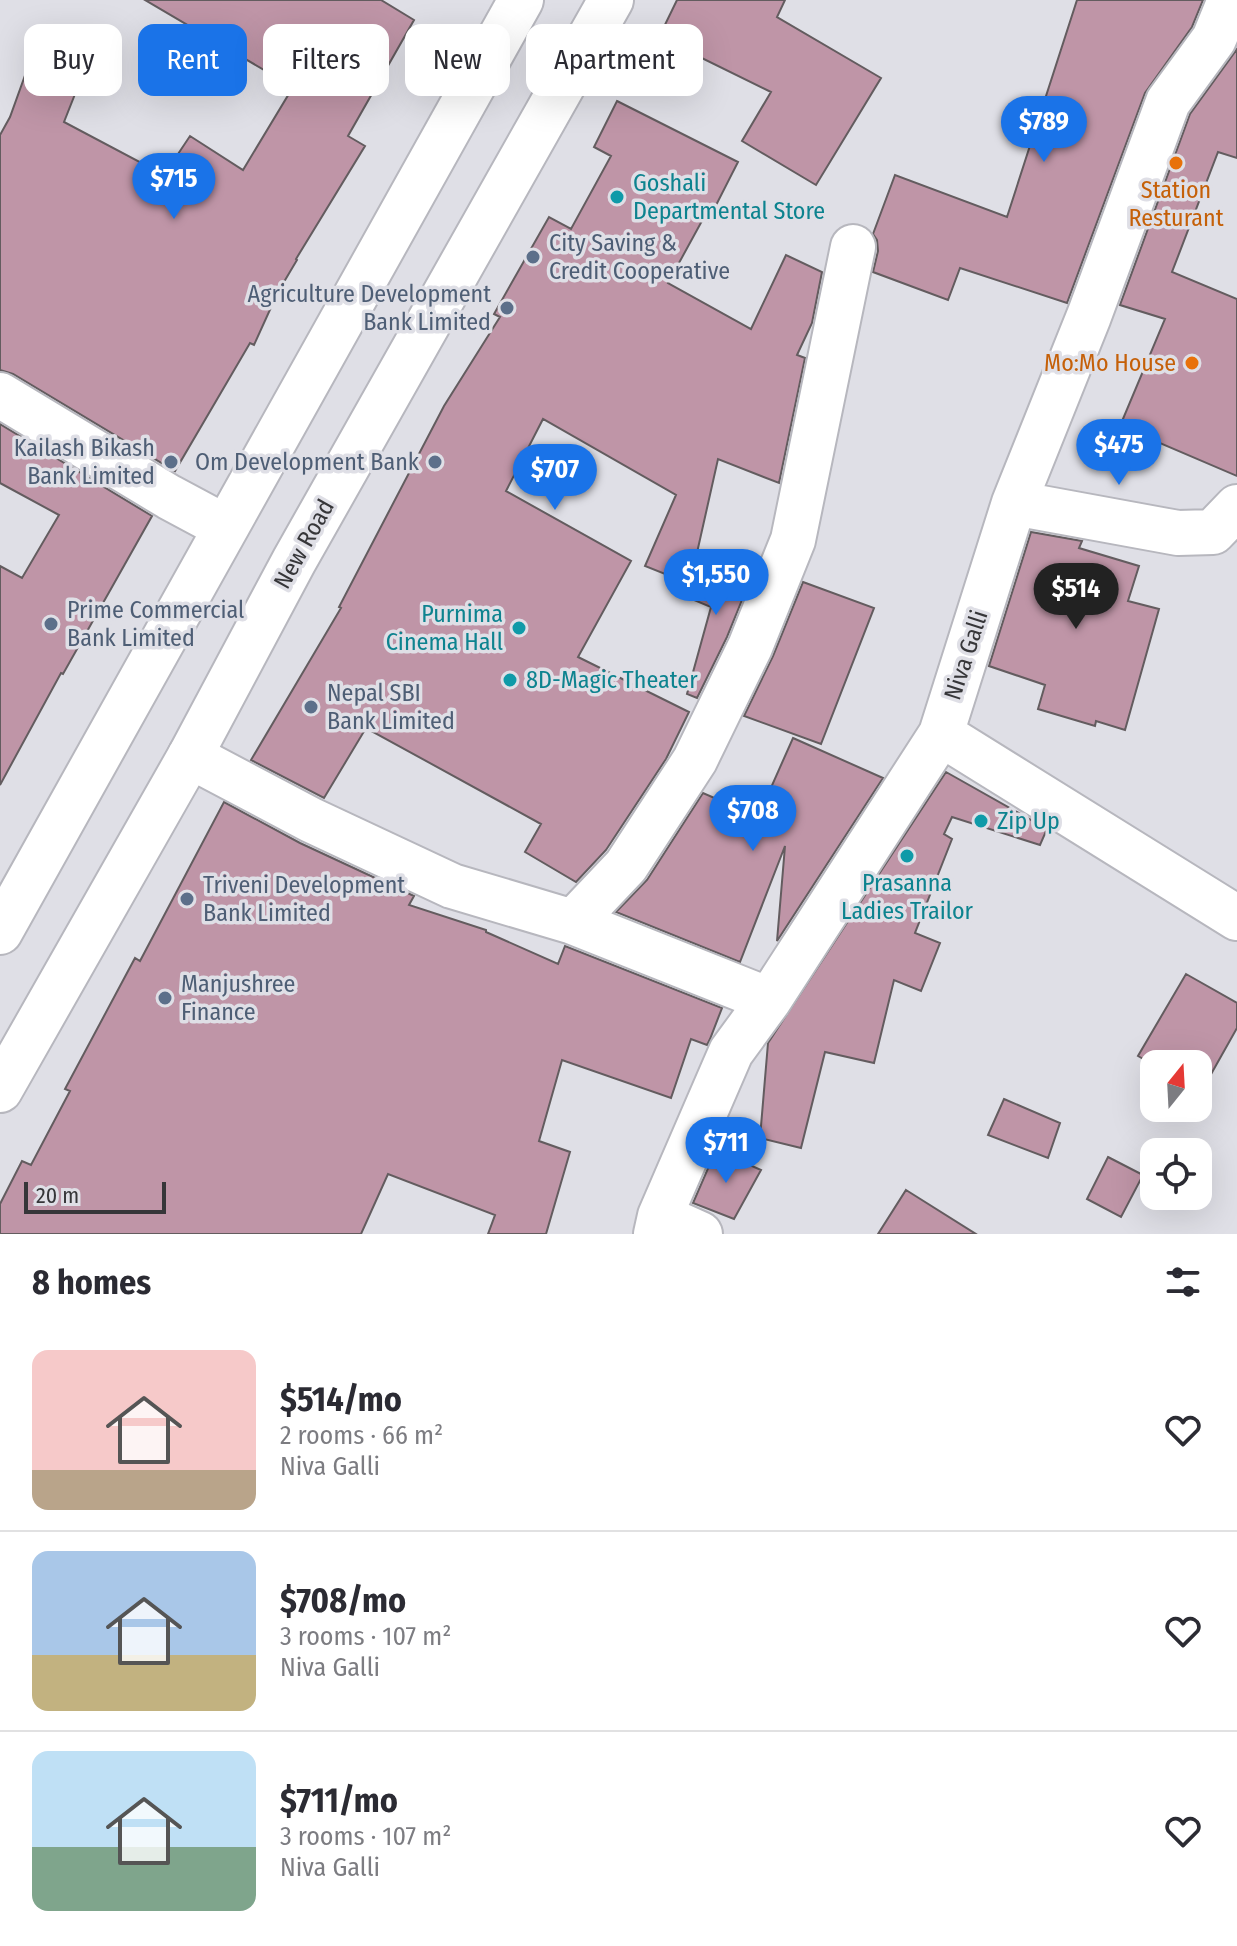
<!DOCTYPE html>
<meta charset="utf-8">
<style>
:root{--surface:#fff;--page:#f7f7f7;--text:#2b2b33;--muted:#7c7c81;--line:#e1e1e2;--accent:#1a73e8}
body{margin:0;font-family:"Fira Sans Condensed",sans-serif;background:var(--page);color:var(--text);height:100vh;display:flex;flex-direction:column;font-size:30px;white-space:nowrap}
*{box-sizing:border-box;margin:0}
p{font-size:26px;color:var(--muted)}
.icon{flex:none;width:44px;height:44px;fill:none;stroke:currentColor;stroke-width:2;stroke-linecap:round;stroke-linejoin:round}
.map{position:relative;height:1234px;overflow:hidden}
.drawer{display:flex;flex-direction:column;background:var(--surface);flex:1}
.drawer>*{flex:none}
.hud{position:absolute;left:24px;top:24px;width:800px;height:72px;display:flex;gap:16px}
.needle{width:52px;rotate:18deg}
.fabs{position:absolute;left:1140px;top:1050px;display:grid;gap:16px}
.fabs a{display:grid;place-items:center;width:72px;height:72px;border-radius:16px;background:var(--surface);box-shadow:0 8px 32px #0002;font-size:40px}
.scale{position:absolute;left:24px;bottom:20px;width:142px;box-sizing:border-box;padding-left:8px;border:4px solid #363639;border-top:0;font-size:22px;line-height:28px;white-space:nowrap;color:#363639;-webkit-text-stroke:6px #dfdfe6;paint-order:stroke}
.price{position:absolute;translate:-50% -68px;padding:0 18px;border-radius:28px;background:var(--accent);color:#fff;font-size:26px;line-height:52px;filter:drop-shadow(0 2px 4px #0008)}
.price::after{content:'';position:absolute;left:50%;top:48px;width:24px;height:18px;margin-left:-12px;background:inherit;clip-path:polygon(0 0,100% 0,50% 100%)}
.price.active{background:#222;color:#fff}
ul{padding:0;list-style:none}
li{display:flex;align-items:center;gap:24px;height:200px;padding:0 32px}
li+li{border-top:2px solid var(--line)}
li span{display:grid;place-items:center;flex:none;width:224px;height:160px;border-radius:16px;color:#555}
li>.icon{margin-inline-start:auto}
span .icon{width:96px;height:96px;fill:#fffc;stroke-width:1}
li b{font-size:34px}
h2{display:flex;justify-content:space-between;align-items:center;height:96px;padding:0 32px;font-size:34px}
.chip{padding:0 28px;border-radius:16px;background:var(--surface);box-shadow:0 8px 32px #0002;font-size:28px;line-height:72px}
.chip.active{background:var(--accent);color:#fff}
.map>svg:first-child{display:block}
</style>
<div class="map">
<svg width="1237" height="1234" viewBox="0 0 1237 1234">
<rect width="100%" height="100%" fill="#dfdfe6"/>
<path fill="#bf95a7" stroke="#635c5f" stroke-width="2" d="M145 0H381L414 20 348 136 365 146 296 259 297 260 278 292 254 345 250 343 175 471 13 374 0 370V135L10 117 41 31 92 51 64 122 164 175 190 136 243 170 293 87Z
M677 0H785L777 17 881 78 816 185 742 141 771 92 659 37Z
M1077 0H1203L1192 27 1145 93 1067 303 960 268 948 300 873 272 878 251 877 240 873 234 895 175 1007 217Z
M1237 49V158L1218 152 1172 272 1237 299V476L1120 426 1165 319 1120 305 1190 114Z
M617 101 738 162 708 221 703 219 668 283 751 329 786 255 822 272 812 323 797 355 805 358 779 483 718 459 690 584 645 566 676 495 543 419 506 491 631 561 578 657 689 712 666 759 606 850 576 882 525 852 541 824 366 728 324 798 251 760 341 608 339 607 444 406 500 317 494 314 549 217 571 229 611 156 594 147Z
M0 424 152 516 63 674 61 673 0 785V566L22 578 59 515 0 483Z
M1031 532 1082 541 1079 548 1139 566 1128 601 1159 609 1125 730 1096 721 1095 726 1038 709 1045 685 989 666Z
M708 562 751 578 727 637 697 698 687 694 711 607 694 600Z
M803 582 874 608 821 744 744 716 773 656Z
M793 738 883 778 777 941 785 846 740 962 616 912 647 880 703 793 758 817Z
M946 772 1047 829 1040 845 952 817 944 834 952 839 915 933 940 943 921 991 894 980 874 1063 825 1052 801 1148 760 1138 768 1043Z
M224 802 300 843 414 896 409 905 486 930V932L558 964 565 946 722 1008 710 1039 707 1045 691 1039 671 1098 562 1060 539 1141 570 1152 546 1234H488L495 1215 388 1174 361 1234H0V1204L22 1161 31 1165 70 1091 65 1089 135 958 140 961Z
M1186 974 1237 1003V1028L1201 1092 1198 1090V1064L1154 1065 1138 1056Z
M1004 1099 1060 1123 1048 1158 988 1135Z
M716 1150 761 1170 734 1219 693 1203Z
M1108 1157 1143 1175 1121 1217 1087 1199Z
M906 1190 976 1234H878Z"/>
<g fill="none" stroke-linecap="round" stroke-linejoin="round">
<defs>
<path id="street" d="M0 395 169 497 225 527
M1014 503 1178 533 1213 532 1237 507
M941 734 1237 918
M190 756 311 820 452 886 573 922 769 1000
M573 922 626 866 695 760 750 647 793 540 853 247
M660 1216 700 1234
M656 1234 660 1216 731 1052 769 1000 941 734 1014 503 1089 316 1168 102 1214 39 1230 0"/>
<path id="primary" d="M0 932 521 0
M0 1090 190 756 294 561 611 0"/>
</defs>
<use href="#street" stroke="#b7b7be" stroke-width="48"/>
<use href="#primary" stroke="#b7b7be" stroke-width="48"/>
<use href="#street" stroke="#fff" stroke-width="44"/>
<use href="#primary" stroke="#fff" stroke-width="44"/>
</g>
<g fill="#e8710a" stroke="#dfdfe6" stroke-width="3">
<circle cx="1176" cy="163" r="8"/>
<circle cx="1192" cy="363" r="8"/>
</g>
<g fill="#0f9aa8" stroke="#dfdfe6" stroke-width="3">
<circle cx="617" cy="197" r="8"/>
<circle cx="519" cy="628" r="8"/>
<circle cx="510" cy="680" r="8"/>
<circle cx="981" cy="821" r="8"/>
<circle cx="907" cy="856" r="8"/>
</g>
<g fill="#5c6f8a" stroke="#dfdfe6" stroke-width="3">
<circle cx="533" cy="257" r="8"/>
<circle cx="507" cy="308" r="8"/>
<circle cx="171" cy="462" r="8"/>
<circle cx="435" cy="462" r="8"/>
<circle cx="51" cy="624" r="8"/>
<circle cx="311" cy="707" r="8"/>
<circle cx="187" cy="899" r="8"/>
<circle cx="165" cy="998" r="8"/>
</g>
<g text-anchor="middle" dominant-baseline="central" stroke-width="7" stroke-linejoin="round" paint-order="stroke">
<g font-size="24" fill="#0d838f" stroke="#dfdfe6" text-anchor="start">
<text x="633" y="183">Goshali<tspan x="633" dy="28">Departmental Store</tspan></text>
<text x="503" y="614" text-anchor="end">Purnima<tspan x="503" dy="28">Cinema Hall</tspan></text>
<text x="526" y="680">8D-Magic Theater</text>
<text x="997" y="821">Zip Up</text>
<text x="907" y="883" text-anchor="middle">Prasanna<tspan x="907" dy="28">Ladies Trailor</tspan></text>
</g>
<g font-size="24" fill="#c56008" stroke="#dfdfe6">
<text x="1176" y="190">Station<tspan x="1176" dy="28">Resturant</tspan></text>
<text x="1176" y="363" text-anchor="end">Mo:Mo House</text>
</g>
<g font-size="24" fill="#4e5e75" stroke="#dfdfe6" text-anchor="start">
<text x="549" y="243">City Saving &amp;<tspan x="549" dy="28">Credit Cooperative</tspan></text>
<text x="491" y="294" text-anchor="end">Agriculture Development<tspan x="491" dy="28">Bank Limited</tspan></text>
<text x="155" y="448" text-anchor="end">Kailash Bikash<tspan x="155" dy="28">Bank Limited</tspan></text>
<text x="419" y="462" text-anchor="end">Om Development Bank</text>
<text x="67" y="610">Prime Commercial<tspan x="67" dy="28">Bank Limited</tspan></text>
<text x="327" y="693">Nepal SBI<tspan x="327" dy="28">Bank Limited</tspan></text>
<text x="203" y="885">Triveni Development<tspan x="203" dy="28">Bank Limited</tspan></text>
<text x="181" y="984">Manjushree<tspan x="181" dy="28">Finance</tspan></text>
</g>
<g font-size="24" fill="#363639" stroke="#dfdfe6">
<text transform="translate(304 544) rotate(-61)">New Road</text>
<text transform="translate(966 655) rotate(-72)">Niva Galli</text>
</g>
</g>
</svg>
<div class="fabs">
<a><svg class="needle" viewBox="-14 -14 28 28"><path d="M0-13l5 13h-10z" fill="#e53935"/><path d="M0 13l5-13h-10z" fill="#7c7c81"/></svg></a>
<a><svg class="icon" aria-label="locate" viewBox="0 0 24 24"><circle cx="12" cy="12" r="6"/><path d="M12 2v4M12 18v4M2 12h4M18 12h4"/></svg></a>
</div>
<div class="scale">20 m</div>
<b class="price" style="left:1044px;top:164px">$789</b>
<b class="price" style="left:174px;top:221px">$715</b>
<b class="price" style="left:1119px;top:487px">$475</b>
<b class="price" style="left:555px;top:512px">$707</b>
<b class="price" style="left:716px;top:617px">$1,550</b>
<b class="price active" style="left:1076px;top:631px">$514</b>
<b class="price" style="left:753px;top:853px">$708</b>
<b class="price" style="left:726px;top:1185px">$711</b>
<div class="hud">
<a class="chip">Buy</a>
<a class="chip active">Rent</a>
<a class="chip">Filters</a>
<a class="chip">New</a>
<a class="chip">Apartment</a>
</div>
</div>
<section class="drawer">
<h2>8 homes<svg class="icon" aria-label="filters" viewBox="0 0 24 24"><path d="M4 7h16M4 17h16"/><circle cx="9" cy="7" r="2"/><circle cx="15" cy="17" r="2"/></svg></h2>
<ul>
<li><span style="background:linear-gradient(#f6c9c9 75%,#b9a48a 0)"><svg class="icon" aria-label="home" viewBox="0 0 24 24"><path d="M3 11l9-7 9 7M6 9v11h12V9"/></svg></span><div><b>$514/mo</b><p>2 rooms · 66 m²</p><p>Niva Galli</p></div><svg class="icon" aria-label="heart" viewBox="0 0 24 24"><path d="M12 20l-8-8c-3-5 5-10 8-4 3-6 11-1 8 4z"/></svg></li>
<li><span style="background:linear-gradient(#a9c7e8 65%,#c2b280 0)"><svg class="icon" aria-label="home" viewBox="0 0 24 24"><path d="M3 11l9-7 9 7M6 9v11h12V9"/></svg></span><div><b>$708/mo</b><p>3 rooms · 107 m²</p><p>Niva Galli</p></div><svg class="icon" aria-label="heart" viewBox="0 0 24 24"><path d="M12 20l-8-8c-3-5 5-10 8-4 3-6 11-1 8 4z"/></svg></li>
<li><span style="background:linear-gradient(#bfe0f5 60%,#7fa58c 0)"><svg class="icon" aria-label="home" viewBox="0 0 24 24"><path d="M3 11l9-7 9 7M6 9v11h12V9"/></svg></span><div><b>$711/mo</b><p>3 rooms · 107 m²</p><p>Niva Galli</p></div><svg class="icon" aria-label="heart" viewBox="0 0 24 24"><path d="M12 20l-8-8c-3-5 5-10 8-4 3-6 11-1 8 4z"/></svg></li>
</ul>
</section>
